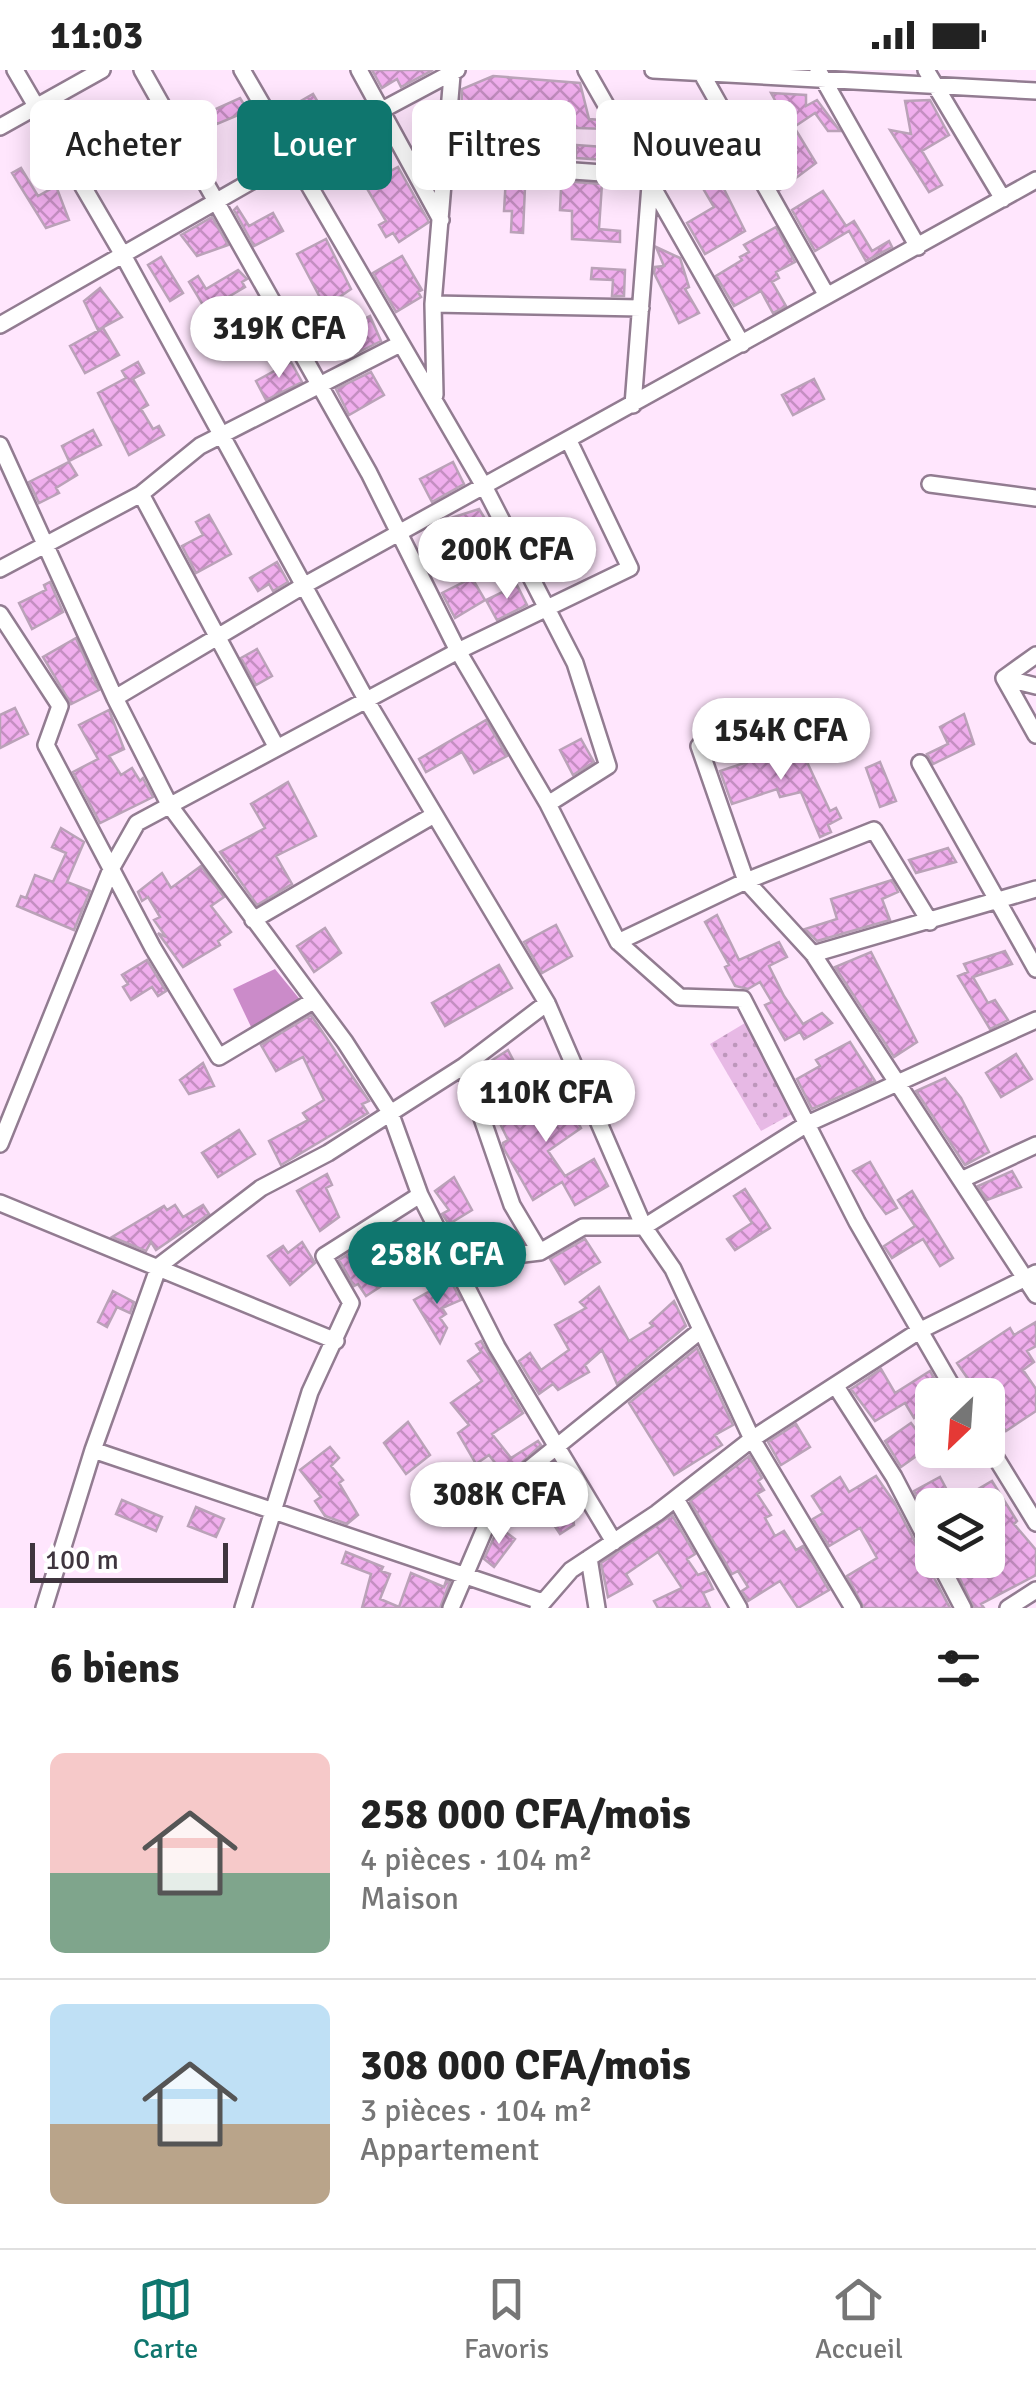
<!DOCTYPE html>
<html lang="fr">
<meta charset="utf-8">
<style>
:root{--surface:#fff;--page:#f2f2f2;--text:#222;--muted:#767676;--line:#e0e0e0;--accent:#0f766e}
body{margin:0;font-family:Signika,sans-serif;background:var(--page);color:var(--text);height:100vh;display:flex;flex-direction:column;font-size:38px;white-space:nowrap}
*{box-sizing:border-box;margin:0}
p{font-size:32px;color:var(--muted)}
.icon{flex:none;width:55px;height:55px;fill:none;stroke:currentColor;stroke-width:2;stroke-linecap:round;stroke-linejoin:round}
.map{position:relative;height:1538px;overflow:hidden}
.sheet{display:flex;flex-direction:column;background:var(--surface);flex:1}
.sheet>*{flex:none}
.banner{position:absolute;left:30px;top:30px;width:978px;height:90px;display:flex;gap:20px}
.needle{width:65px;rotate:205deg}
.controls{position:absolute;left:915px;top:1308px;display:grid;gap:20px}
.controls a{display:grid;place-items:center;width:90px;height:90px;border-radius:15px;background:var(--surface);box-shadow:0 5px 25px #0003;font-size:50px}
.scale{position:absolute;left:30px;bottom:25px;width:198px;box-sizing:border-box;padding-left:10px;border:5px solid #3f353e;border-top:0;font-size:28px;line-height:35px;white-space:nowrap;color:#3f353e;-webkit-text-stroke:8px #fff;paint-order:stroke}
.price{position:absolute;translate:-50% -85px;padding:0 22px;border-radius:35px;background:#fff;color:#222;font-size:32px;line-height:65px;filter:drop-shadow(0 2px 5px #0008)}
.price::after{content:'';position:absolute;left:50%;top:60px;width:30px;height:22px;margin-left:-15px;background:inherit;clip-path:polygon(0 0,100% 0,50% 100%)}
.price.on{background:var(--accent);color:#fff}
ul{padding:0;list-style:none}
li{display:flex;align-items:center;gap:30px;height:250px;padding:0 50px}
li+li{border-top:2px solid var(--line)}
li span{display:grid;place-items:center;flex:none;width:280px;height:200px;border-radius:15px;color:#555}
li>.icon{margin-inline-start:auto}
span .icon{width:120px;height:120px;fill:#fffc;stroke-width:1}
li b{font-size:42px}
h2{display:flex;justify-content:space-between;align-items:center;height:120px;padding:0 50px;font-size:42px}
.chip{padding:0 35px;border-radius:15px;background:var(--surface);box-shadow:0 5px 25px #0003;font-size:35px;line-height:90px}
.chip.on{background:var(--accent);color:#fff}
.status{display:flex;justify-content:space-between;align-items:center;height:70px;padding:0 50px;background:var(--surface);direction:ltr}
.status svg{height:28px;fill:currentColor}
.tab-bar{display:flex;justify-content:space-around;align-items:center;height:140px;border-top:2px solid var(--line);background:var(--surface);font-size:28px;color:var(--muted)}
.tab-bar a{display:grid;justify-items:center;gap:5px}
.tab-bar .on{color:var(--accent)}
.map>svg:first-child{display:block}
</style>
<div class="status"><b>11:03</b><svg viewBox="0 0 49 12"><path d="M0 12V9h3v3zM5 12V6h3v6zM10 12V3h3v9zM15 12V0h3v12zM26 1h20v11H26zM47 4h2v5h-2z"/></svg></div>
<div class="map">
<svg width="1036" height="1538" viewBox="0 0 1036 1538">
<defs>
<pattern id="grass-dots" width="8" height="8" patternUnits="userSpaceOnUse" patternTransform="scale(2.5)"><rect width="8" height="8" fill="#e7b9e5"/><path d="M2 2h.1M6 6h.1" fill="none" stroke="#bd97bb" stroke-width="1.8" stroke-linecap="round"/></pattern>
<pattern id="building-cross-hatch" width="8" height="8" patternUnits="userSpaceOnUse" patternTransform="scale(2.5)"><rect width="8" height="8" fill="#f0aeed"/><path d="M0 0l8 8M0 8l8-8" fill="none" stroke="#c48ec1"/></pattern>
</defs>
<rect width="100%" height="100%" fill="#ffe6fd"/>
<path fill="url(#grass-dots)" d="M750 950 801 1039 761 1061 710 974Z"/>
<path fill="#cb8bc9" d="M275 899 302 932 253 961 233 919Z"/>
<path fill="url(#building-cross-hatch)" stroke="#baa2b8" stroke-width="2.5" d="M372 0H433L401 17 397 9 382 18Z
M493 6 580 13 589 49 601 50 606 59 547 57 546 74 517 72V85L490 83 492 54 461 50 462 19Z
M771 23 806 25V36L817 30 840 61H828L815 43 794 57 816 93 780 120 757 79 791 59Z
M313 24 331 54 298 72 280 43Z
M240 28 248 41 217 54 209 42Z
M930 30 949 65 922 81 942 115 929 122 890 60 911 64 905 31Z
M663 33 670 46 638 65 630 52Z
M703 63 711 76 725 67 748 109 738 96 718 107 745 161 705 184 687 153 714 137 698 110 705 106 690 79 657 98 649 85 682 65 686 72Z
M576 75 618 78 625 91 576 88Z
M398 97 429 152 399 172 393 163 386 167 379 155 386 151 362 110 382 99 385 104Z
M21 98 38 126 56 116 69 150 46 158 12 103Z
M506 107 602 114 599 159 620 161V172L572 169V141L560 140 561 118 525 117 523 163 511 162 512 141H504Z
M823 121 846 156 854 151 872 181 889 171 892 177 866 191 849 161 815 181 792 140Z
M237 137 249 156 273 143 283 161 254 176 234 140Z
M212 147 228 175 197 186 181 165Z
M776 157 795 192 776 202 779 208 772 212 786 236 773 243 761 221 734 236 716 206 742 190 740 187 749 182 744 175Z
M326 169 351 219 325 237 297 184Z
M656 177 680 188 689 217 685 219 699 243 679 253 654 203 655 197 664 196Z
M402 186 422 220 418 222 421 227 396 242 373 203Z
M161 187 183 223 170 231 148 195Z
M592 198 625 200 624 226H612L613 210 591 209Z
M238 200 247 209 242 212 245 217 206 240 189 212 198 206 206 219Z
M100 218 122 247 98 260 84 231Z
M249 246 268 283 246 289 229 257Z
M370 246 381 271 353 285 340 261Z
M103 258 119 285 85 303 70 276Z
M138 292 144 303 133 309 148 335 141 339 153 359 159 356 164 365 129 385 98 323 126 308 122 301Z
M291 292 302 312 266 330 256 311Z
M371 302 384 325 349 345 336 319Z
M814 309 824 329 793 345 782 325Z
M93 360 101 375 69 391 62 376Z
M69 392 77 405 56 418 59 423 39 433 29 412Z
M453 392 464 414 432 432 420 409Z
M479 439 500 473 467 490 449 459 448 449Z
M209 445 231 484 196 503 182 476 203 465 196 452Z
M277 492 288 512 273 521 269 514 258 521 250 508Z
M472 508 485 530 455 548 442 523Z
M50 512 63 542 32 559 19 533 46 520 44 515Z
M517 515 527 535 497 550 486 530Z
M76 568 99 620 71 634 43 587Z
M257 579 272 606 256 615 241 588Z
M15 638 28 664 0 678V645Z
M109 640 124 679 109 686 121 705 132 698 140 711 143 708 153 727 100 753 73 702 98 689 79 655Z
M964 644 974 674 933 694 927 684 948 674 940 657Z
M486 650 507 686 474 703 462 682 426 702 419 689Z
M581 669 594 692 573 705 560 680Z
M799 675 830 741 836 738 841 748 828 755 831 762 820 767 801 722 780 727 777 719 732 734 720 701Z
M880 692 896 731 880 737 866 698Z
M288 712 316 766 276 786 292 814 257 835 220 782 265 758 251 734Z
M61 758 84 772 67 812 90 821 74 860 17 836 21 826 26 828 35 805 53 812 66 783 52 777Z
M948 778 956 792 916 803 909 790Z
M201 796 224 827 211 836 231 862 218 871 220 875 183 897 158 863 166 867 154 850 160 847 148 827 142 831 138 822 162 803 171 818Z
M892 810 898 822 882 829 890 850 817 871 805 859 837 849 831 829Z
M717 845 739 890 779 872 787 887 769 896 784 926 803 954 822 943 832 953 804 969 800 962 785 970 765 935 772 932 760 912 748 919 735 916 725 897 729 895 705 852Z
M556 855 572 886 542 903 524 872Z
M325 858 341 883 314 902 297 876Z
M1005 881 1012 894 973 907 988 933 995 930 1008 950 990 959 958 906 968 902 964 894Z
M871 882 917 972 894 987 835 897Z
M147 890 166 921 158 926 152 917 131 930 123 917 128 914 122 905Z
M499 895 512 918 445 956 432 933Z
M311 945 369 1031 362 1034 368 1043 281 1095 269 1071 308 1050 303 1043 324 1030 303 987 276 1001 261 975Z
M850 972 875 1011 812 1039 797 1009 820 996 816 990Z
M508 980 522 1007 487 1025 477 1000Z
M1016 984 1032 1009 1001 1027 986 1003Z
M203 993 214 1016 189 1024 180 1010Z
M945 1008 961 1028 989 1082 965 1095 916 1021Z
M555 1012 581 1058 548 1081 565 1106 594 1089 608 1116 575 1135 562 1112 533 1130 504 1079 503 1073 508 1070 496 1045Z
M239 1060 255 1084 218 1107 202 1083Z
M870 1092 897 1138 886 1144 853 1101Z
M1012 1101 1021 1117 987 1130 978 1116Z
M327 1104 332 1115 326 1118 339 1147 320 1161 297 1121Z
M454 1107 472 1140 449 1154 442 1144 449 1140 435 1121Z
M745 1119 770 1158 735 1180 727 1169 752 1153 734 1126Z
M912 1121 953 1188 940 1196 923 1169 892 1188 884 1176 915 1156 898 1130Z
M175 1135 183 1147 203 1135 209 1144 156 1180 151 1172 146 1181 112 1167 164 1136 167 1140Z
M396 1157 413 1182 405 1187 409 1198 366 1226 358 1214 354 1216 339 1190 361 1176 374 1190 398 1178 388 1163Z
M585 1169 600 1192 565 1214 550 1189Z
M302 1172 315 1193 290 1215 268 1186 283 1176 288 1183Z
M450 1210 461 1230 442 1238 446 1244 440 1248 447 1258 440 1273 414 1230Z
M599 1217 629 1271 653 1256 650 1253 674 1231 686 1256 617 1314 602 1280 585 1295 589 1302 558 1320 553 1314 539 1324 519 1291 530 1283 541 1300 569 1280 555 1255 586 1238 580 1232Z
M113 1221 134 1232 130 1243 117 1237 107 1257 98 1252Z
M1036 1252V1276L1027 1281 1034 1292 1023 1300 1036 1319V1341L1006 1361 988 1334V1325H979L957 1293 1010 1258 1014 1265Z
M481 1271 523 1343 492 1364 511 1388 538 1371 541 1375 506 1407 489 1385 476 1394 458 1363 469 1355 451 1333 482 1311 468 1291 481 1282 476 1274Z
M697 1278 733 1355 715 1365 722 1375 674 1405 629 1333Z
M881 1299 895 1323 930 1301 944 1325H932V1336L914 1348 905 1333 875 1351 851 1319Z
M408 1352 430 1385 406 1404 384 1373Z
M911 1353 929 1377 901 1397 885 1371Z
M796 1354 810 1377 781 1395 768 1372Z
M330 1377 339 1388 331 1396 343 1410 339 1413 358 1445 347 1454 325 1446 315 1431 321 1427 300 1400Z
M749 1386 762 1408 758 1411 764 1420 757 1424 771 1445 765 1448 775 1466 784 1461 796 1480 803 1476 829 1520 798 1538 780 1511 748 1531 742 1521 748 1517 738 1501 732 1504 690 1431Z
M876 1406 894 1432 950 1538H864L847 1506 877 1488 860 1458 829 1476 813 1449 823 1443 812 1426 840 1407 849 1422Z
M940 1407 954 1433 992 1411 1017 1451 1014 1454 1036 1480V1505L981 1534 984 1538H974L951 1490H988L992 1474 988 1435H932V1457L914 1421Z
M122 1430 162 1447 156 1461 116 1444Z
M570 1430 574 1455 560 1464 546 1443Z
M196 1437 224 1449 216 1467 188 1456Z
M672 1445 695 1484 687 1489 698 1505 705 1502 713 1519 703 1523 710 1538H658L654 1531 682 1518 658 1482 626 1504 632 1514 608 1527 601 1493Z
M499 1457 515 1469 494 1497 484 1489Z
M346 1482 383 1497 381 1501 390 1504 380 1529 399 1537 411 1503 444 1517 446 1511 450 1512 440 1538H362L371 1504 342 1493Z"/>
<g fill="none" stroke-linecap="round" stroke-linejoin="round">
<defs>
<path id="minor" d="M15 0 123 185 368 633 547 933 644 1157 673 1199 752 1369 853 1538
M142 0 369 403 458 581 548 734
M242 0 485 418 575 593 608 696 548 734 618 872 680 927 743 929 857 1152 957 1325
M359 0 441 150
M586 0 742 274
M653 0 1036 21
M708 0 702 4 826 224
M818 0 918 177
M926 0 1003 129
M0 57 102 0
M446 92 645 106
M433 234 641 238
M0 255 292 88 457 0
M435 325 433 234 452 5
M633 335 650 115
M0 375 115 628 170 736 345 972 390 1042 420 1125 497 1277 614 1472
M930 414 1036 428
M141 424 277 678
M0 499 141 424 200 376 400 274
M0 544 60 636 46 675 153 878 219 987 313 931
M1004 608 1036 665
M1004 608 1036 585
M1004 608 1036 616
M115 628 303 516 1036 110
M699 676 746 811 874 760 930 852
M920 693 1036 899
M253 850 434 745
M618 872 746 811 813 884 1036 1225
M813 884 1036 819
M464 996 512 1135 540 1182
M0 1074 111 799 137 753 458 581 630 498 569 371
M961 1110 1036 1075
M0 1133 336 1271
M464 1211 499 1187 540 1182 583 1157H644L807 1054 1036 950
M837 1318 894 1407 932 1480
M988 1375 1036 1453
M93 1380 540 1531
M676 1429 739 1538
M589 1488 597 1538
M938 1490 963 1538
M44 1538 93 1380 159 1196 261 1118 328 1083 464 996 547 933
M243 1538 310 1322 351 1233 324 1186 420 1125
M451 1538 486 1456 519 1407 700 1261
M538 1538 571 1500 657 1443 752 1369 919 1261 1036 1203
M1008 1538 1036 1520"/>
</defs>
<use href="#minor" stroke="#927c91" stroke-width="20"/>
<use href="#minor" stroke="#fff" stroke-width="15"/>
</g>
</svg>
<div class="controls">
<a><svg class="needle" viewBox="-14 -14 28 28"><path d="M0-13l5 13h-10z" fill="#e53935"/><path d="M0 13l5-13h-10z" fill="#767676"/></svg></a>
<a><svg class="icon" aria-label="layers" viewBox="0 0 24 24"><path d="M12 4l9 5-9 5-9-5zM3 14l9 5 9-5"/></svg></a>
</div>
<div class="scale">100 m</div>
<b class="price" style="left:279px;top:311px">319K CFA</b>
<b class="price" style="left:507px;top:532px">200K CFA</b>
<b class="price" style="left:781px;top:713px">154K CFA</b>
<b class="price" style="left:546px;top:1075px">110K CFA</b>
<b class="price on" style="left:437px;top:1237px">258K CFA</b>
<b class="price" style="left:499px;top:1477px">308K CFA</b>
<div class="banner">
<a class="chip">Acheter</a>
<a class="chip on">Louer</a>
<a class="chip">Filtres</a>
<a class="chip">Nouveau</a>
</div>
</div>
<section class="sheet">
<h2>6 biens<svg class="icon" aria-label="filters" viewBox="0 0 24 24"><path d="M4 7h16M4 17h16"/><circle cx="9" cy="7" r="2"/><circle cx="15" cy="17" r="2"/></svg></h2>
<ul>
<li><span style="background:linear-gradient(#f6c9c9 60%,#7fa58c 0)"><svg class="icon" aria-label="home" viewBox="0 0 24 24"><path d="M3 11l9-7 9 7M6 9v11h12V9"/></svg></span><div><b>258 000 CFA/mois</b><p>4 pièces · 104 m²</p><p>Maison</p></div></li>
<li><span style="background:linear-gradient(#bfe0f5 60%,#b9a48a 0)"><svg class="icon" aria-label="home" viewBox="0 0 24 24"><path d="M3 11l9-7 9 7M6 9v11h12V9"/></svg></span><div><b>308 000 CFA/mois</b><p>3 pièces · 104 m²</p><p>Appartement</p></div></li>
</ul>
</section>
<nav class="tab-bar">
<a class="on"><svg class="icon" aria-label="map" viewBox="0 0 24 24"><path d="M3 6l6-2 6 2 6-2v14l-6 2-6-2-6 2zM9 4v14M15 6v14"/></svg>Carte</a>
<a><svg class="icon" aria-label="saved" viewBox="0 0 24 24"><path d="M7 4h10v16l-5-4-5 4z"/></svg>Favoris</a>
<a><svg class="icon" aria-label="home" viewBox="0 0 24 24"><path d="M3 11l9-7 9 7M6 9v11h12V9"/></svg>Accueil</a>
</nav>
